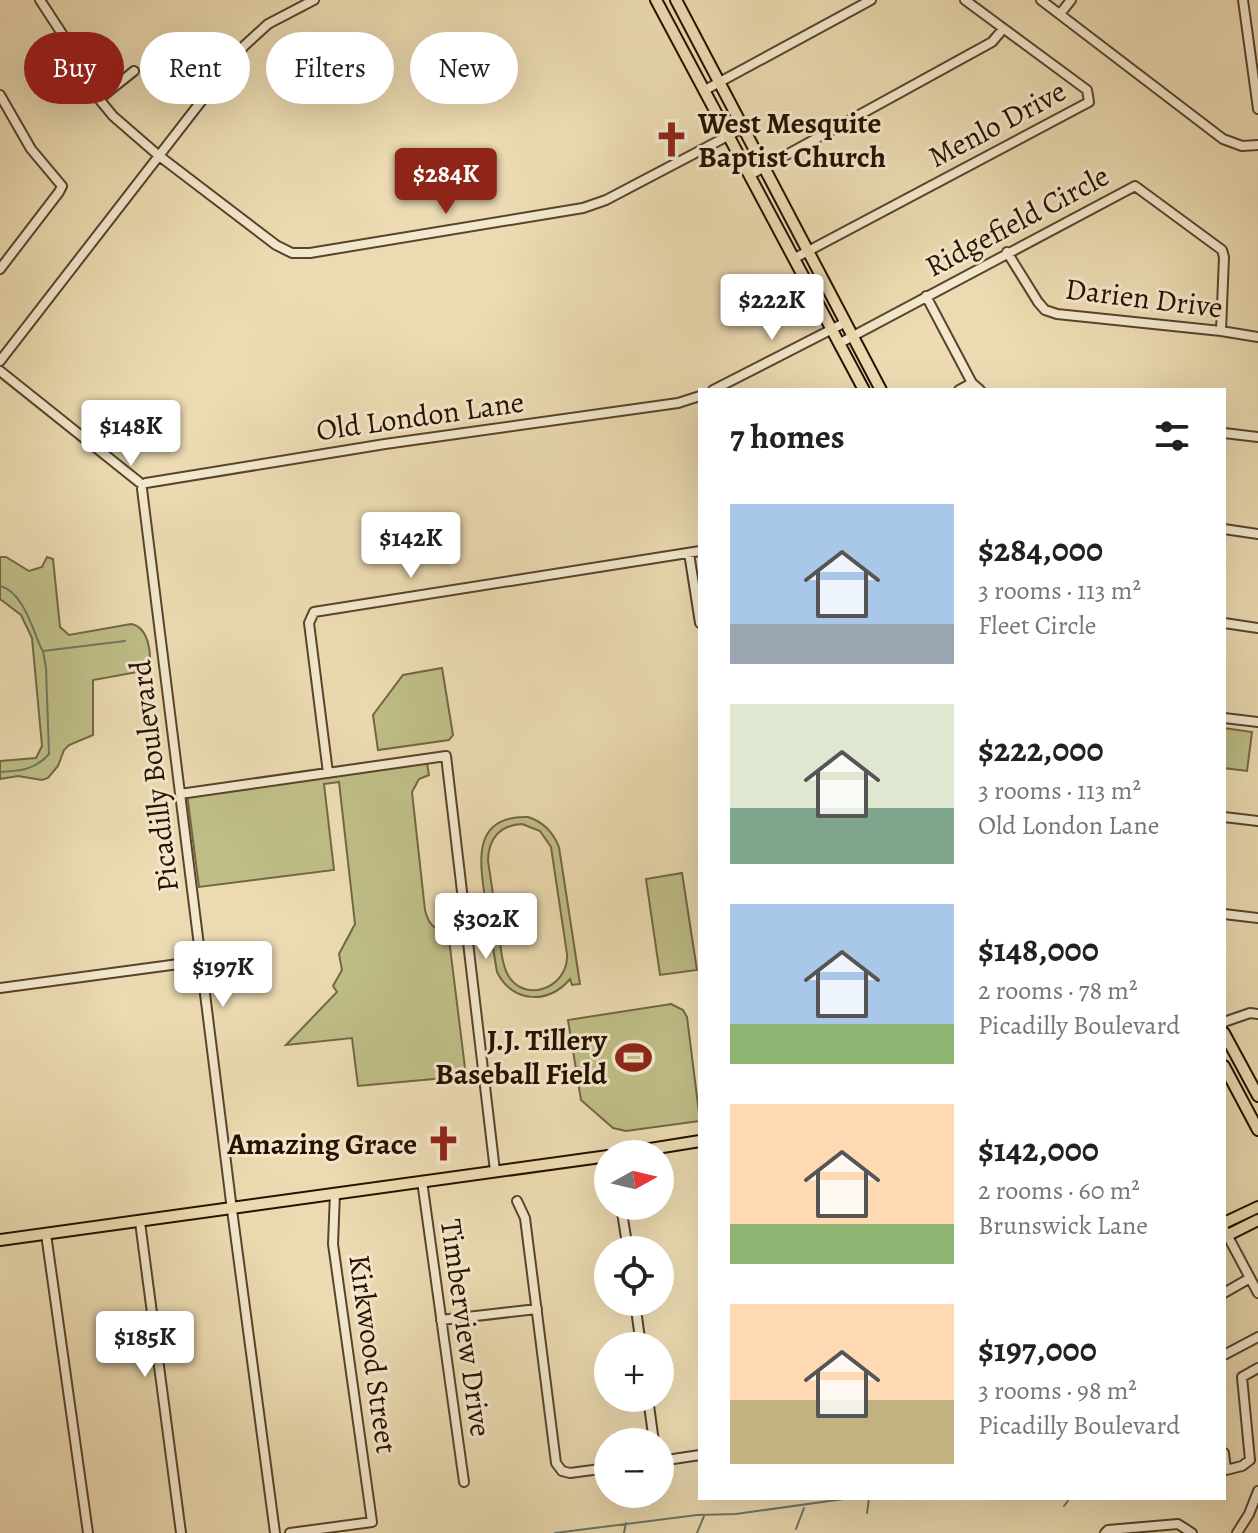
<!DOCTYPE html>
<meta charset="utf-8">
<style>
:root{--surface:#fff;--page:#f6f6f6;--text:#222;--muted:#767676;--accent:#8f2418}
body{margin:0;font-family:Alegreya,serif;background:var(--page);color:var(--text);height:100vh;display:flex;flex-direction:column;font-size:30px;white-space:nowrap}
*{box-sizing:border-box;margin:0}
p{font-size:26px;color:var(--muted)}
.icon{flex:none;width:44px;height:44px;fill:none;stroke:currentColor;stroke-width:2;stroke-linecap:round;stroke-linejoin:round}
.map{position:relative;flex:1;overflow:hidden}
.panel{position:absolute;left:698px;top:388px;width:528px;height:1112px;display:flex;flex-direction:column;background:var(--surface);border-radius:0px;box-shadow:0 8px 32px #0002}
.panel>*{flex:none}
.top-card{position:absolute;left:24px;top:32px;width:554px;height:72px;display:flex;gap:16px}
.needle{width:52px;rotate:82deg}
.fabs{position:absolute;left:594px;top:1140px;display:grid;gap:16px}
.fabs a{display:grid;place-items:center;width:80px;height:80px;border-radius:50%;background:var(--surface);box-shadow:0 8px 32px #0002;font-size:40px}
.price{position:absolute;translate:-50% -68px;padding:0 18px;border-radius:8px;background:#fff;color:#222;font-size:26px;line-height:52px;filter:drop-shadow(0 2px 4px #0008)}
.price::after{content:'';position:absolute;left:50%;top:48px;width:24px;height:18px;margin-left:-12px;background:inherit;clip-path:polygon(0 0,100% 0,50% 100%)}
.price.current{background:var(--accent);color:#fff}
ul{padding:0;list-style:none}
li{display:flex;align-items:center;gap:24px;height:200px;padding:0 32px}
li span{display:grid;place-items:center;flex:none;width:224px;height:160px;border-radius:0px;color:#555}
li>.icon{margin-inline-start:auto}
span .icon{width:96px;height:96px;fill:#fffc;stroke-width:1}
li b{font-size:34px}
h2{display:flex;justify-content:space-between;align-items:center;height:96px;padding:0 32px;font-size:34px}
.tag{padding:0 28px;border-radius:36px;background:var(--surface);box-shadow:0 8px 32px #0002;font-size:28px;line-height:72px}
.tag.current{background:var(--accent);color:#fff}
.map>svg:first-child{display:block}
</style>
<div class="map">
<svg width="1258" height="1533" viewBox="0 0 1258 1533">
<rect width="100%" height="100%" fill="#ecdbb2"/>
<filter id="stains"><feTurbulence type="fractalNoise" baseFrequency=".0025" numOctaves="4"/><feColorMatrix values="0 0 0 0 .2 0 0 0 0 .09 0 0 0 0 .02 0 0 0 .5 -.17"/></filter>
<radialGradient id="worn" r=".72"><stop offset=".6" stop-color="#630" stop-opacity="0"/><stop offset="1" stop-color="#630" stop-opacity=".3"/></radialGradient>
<path fill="#bfbe87" stroke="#736744" stroke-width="2" fill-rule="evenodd" d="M0 557H6L29 571 42 567 47 557 53 559 60 627 69 635 131 624C149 627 152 655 149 670L93 680V735L69 745 64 750 58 766 48 778 42 780 18 776 0 779V761L36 758 42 746 32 638 21 615 0 599Z
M442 668 453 735 449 740 378 750 373 715 403 675Z
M1224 728 1252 732 1247 771 1224 768Z
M427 763 429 775 419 779 412 792 425 910C428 923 434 931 448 931L466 1076 358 1086 352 1038 286 1045 337 992 333 986 342 970 339 954 355 924 339 782 324 784 334 870 199 887 187 794Z
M528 817C544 822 553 832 559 847L580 984 572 985 570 979C549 1005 512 1003 497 972 493 949 490 927 486 904 480 865 470 815 528 817ZM522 824 540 831 551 847 567 954C569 989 521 1006 506 971 501 960 501 946 499 935 495 910 492 886 488 861 488 839 500 825 522 824Z
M682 873 697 970 660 975 646 879Z
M671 1004 683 1010 687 1017 700 1121 626 1131 613 1128 581 1100 568 1020Z"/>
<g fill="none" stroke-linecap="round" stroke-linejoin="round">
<path stroke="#6c7764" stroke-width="2" d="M0 586C23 591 33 631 42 650
M0 772C20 771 35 770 49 754L46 668 43 651 125 641
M1064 1506 1070 1498
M867 1513 869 1498
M796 1529 804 1508
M555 1533 697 1515 736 1514 851 1498H877
M624 1533 626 1523
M697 1533 704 1516"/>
<defs>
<path id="minor" d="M40 0 70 46 99 99 113 116 158 155 276 245 292 253H310L583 208 606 200 743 128
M1041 0 1223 139 1242 146 1258 145
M1243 0 1258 109
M1060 14 1071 0
M705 90 871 0
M0 95 31 149 62 186 59 192 0 269
M99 99 134 71
M750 175 992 42 1003 29
M1007 252 1038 302 1045 310 1057 314 1221 331 1258 337
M795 258 1089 102 1087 90 965 0
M926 296 972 383 980 390
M840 343 1135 186 1222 250 1224 257 1221 331
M0 361 244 46 268 24 314 0
M0 371 139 482
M713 390 846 322
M959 390 972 383
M1224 433 1258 437
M146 483 385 444 678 403 700 396
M142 489 232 1210 275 1533
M1224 529 1258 534
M689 553 700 623
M1224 623 1258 628
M1224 718 1258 722
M328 773 309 623 314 612 700 551
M180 794 446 756 495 1171
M1224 817 1258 821
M1224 914 1258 918
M0 988 201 961
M1224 1022 1250 1013 1258 1014
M422 1181 464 1482
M517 1201 525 1218 556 1463 562 1471 570 1473 608 1468
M621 1206 628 1250
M140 1222 181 1533
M1224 1229 1258 1293
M46 1234 88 1533
M1224 1293 1250 1278
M635 1302 641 1346
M441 1320 537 1309
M1224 1355 1258 1337
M648 1398 654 1442
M1224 1453 1226 1470 1242 1466 1250 1460 1242 1377 1258 1368
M660 1461 700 1455
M290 1533 372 1522 333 1244 335 1193
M1105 1533 1108 1530 1178 1524 1192 1533
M1237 1533 1249 1514 1258 1491"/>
<path id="major" d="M656 0 864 390
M676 0 881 390
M1224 1033 1258 1096
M1224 1066 1258 1130
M619 1154 700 1141
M1224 1223 1258 1207
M1224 1237 1258 1220
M0 1240 608 1156"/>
</defs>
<use href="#minor" stroke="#58432c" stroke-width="12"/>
<use href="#major" stroke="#271000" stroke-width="14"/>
<use href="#minor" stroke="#f3e8cd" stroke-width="8"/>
<use href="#major" stroke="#ecdbb2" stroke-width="10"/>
</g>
<defs>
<symbol id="church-bare" viewBox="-9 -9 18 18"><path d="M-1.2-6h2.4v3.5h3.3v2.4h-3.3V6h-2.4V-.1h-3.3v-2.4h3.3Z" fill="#8f2418" stroke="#f3e8cd" stroke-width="2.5" paint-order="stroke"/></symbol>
<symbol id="stadium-bare" viewBox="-9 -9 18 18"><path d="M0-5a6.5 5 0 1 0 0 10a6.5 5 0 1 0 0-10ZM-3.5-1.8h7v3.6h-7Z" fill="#8f2418" stroke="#f3e8cd" stroke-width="2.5" paint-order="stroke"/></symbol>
</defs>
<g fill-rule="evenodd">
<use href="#church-bare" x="646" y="114" width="51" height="51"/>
<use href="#stadium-bare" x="608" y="1032" width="51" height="51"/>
<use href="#church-bare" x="418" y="1118" width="51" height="51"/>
</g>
<g text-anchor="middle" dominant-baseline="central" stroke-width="6" stroke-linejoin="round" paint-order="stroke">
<g font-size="30" font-weight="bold" fill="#271000" stroke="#f3e8cd" text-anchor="end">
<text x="698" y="123" text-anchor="start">West Mesquite<tspan x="698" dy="34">Baptist Church</tspan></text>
<text x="607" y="1040">J.J. Tillery<tspan x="607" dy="34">Baseball Field</tspan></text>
<text x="417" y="1144">Amazing Grace</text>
</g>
<g font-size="30" fill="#271000" stroke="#f3e8cd">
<text transform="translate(997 124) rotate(-28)">Menlo Drive</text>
<text transform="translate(1017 221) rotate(-28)">Ridgefield Circle</text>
<text transform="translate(1144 298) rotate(7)">Darien Drive</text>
<text transform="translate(420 416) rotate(-8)">Old London Lane</text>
<text transform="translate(154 776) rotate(-97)">Picadilly Boulevard</text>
<text transform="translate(466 1328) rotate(82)">Timberview Drive</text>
<text transform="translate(373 1354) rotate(82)">Kirkwood Street</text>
</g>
</g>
<rect width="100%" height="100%" filter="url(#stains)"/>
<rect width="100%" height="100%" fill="url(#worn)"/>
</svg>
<div class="fabs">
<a><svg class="needle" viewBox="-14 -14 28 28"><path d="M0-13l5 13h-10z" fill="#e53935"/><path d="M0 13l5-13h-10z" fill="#767676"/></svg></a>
<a><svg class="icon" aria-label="locate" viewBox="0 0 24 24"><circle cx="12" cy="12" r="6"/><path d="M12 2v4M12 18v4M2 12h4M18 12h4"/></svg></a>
<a>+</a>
<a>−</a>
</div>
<b class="price current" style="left:446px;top:216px">$284K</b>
<b class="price" style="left:772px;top:342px">$222K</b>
<b class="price" style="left:131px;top:468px">$148K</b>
<b class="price" style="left:411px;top:580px">$142K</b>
<b class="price" style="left:486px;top:961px">$302K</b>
<b class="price" style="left:223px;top:1009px">$197K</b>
<b class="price" style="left:145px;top:1379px">$185K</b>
<div class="top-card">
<a class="tag current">Buy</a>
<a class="tag">Rent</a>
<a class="tag">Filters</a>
<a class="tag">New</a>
</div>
<section class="panel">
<h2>7 homes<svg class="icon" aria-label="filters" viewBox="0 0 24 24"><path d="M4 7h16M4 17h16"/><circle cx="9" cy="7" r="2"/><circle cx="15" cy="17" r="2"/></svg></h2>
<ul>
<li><span style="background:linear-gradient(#a9c7e8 75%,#9aa5b1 0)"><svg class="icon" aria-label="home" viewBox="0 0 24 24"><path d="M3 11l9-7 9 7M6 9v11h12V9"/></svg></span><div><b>$284,000</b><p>3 rooms · 113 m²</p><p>Fleet Circle</p></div></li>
<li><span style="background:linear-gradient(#dfe7d0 65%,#7fa58c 0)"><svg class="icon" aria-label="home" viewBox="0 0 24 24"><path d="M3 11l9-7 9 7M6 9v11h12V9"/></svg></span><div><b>$222,000</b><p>3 rooms · 113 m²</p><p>Old London Lane</p></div></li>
<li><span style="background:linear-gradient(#a9c7e8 75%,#8fb573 0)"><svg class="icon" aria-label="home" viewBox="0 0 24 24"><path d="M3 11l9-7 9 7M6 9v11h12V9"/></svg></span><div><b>$148,000</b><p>2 rooms · 78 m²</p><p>Picadilly Boulevard</p></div></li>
<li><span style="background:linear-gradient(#ffd9b3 75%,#8fb573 0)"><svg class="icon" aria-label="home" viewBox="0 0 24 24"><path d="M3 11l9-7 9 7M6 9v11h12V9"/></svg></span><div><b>$142,000</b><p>2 rooms · 60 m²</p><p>Brunswick Lane</p></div></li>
<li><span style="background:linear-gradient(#ffd9b3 60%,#c2b280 0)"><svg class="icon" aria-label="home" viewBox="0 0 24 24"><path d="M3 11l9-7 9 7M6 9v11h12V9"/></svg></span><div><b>$197,000</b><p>3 rooms · 98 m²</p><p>Picadilly Boulevard</p></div></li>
</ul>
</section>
</div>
